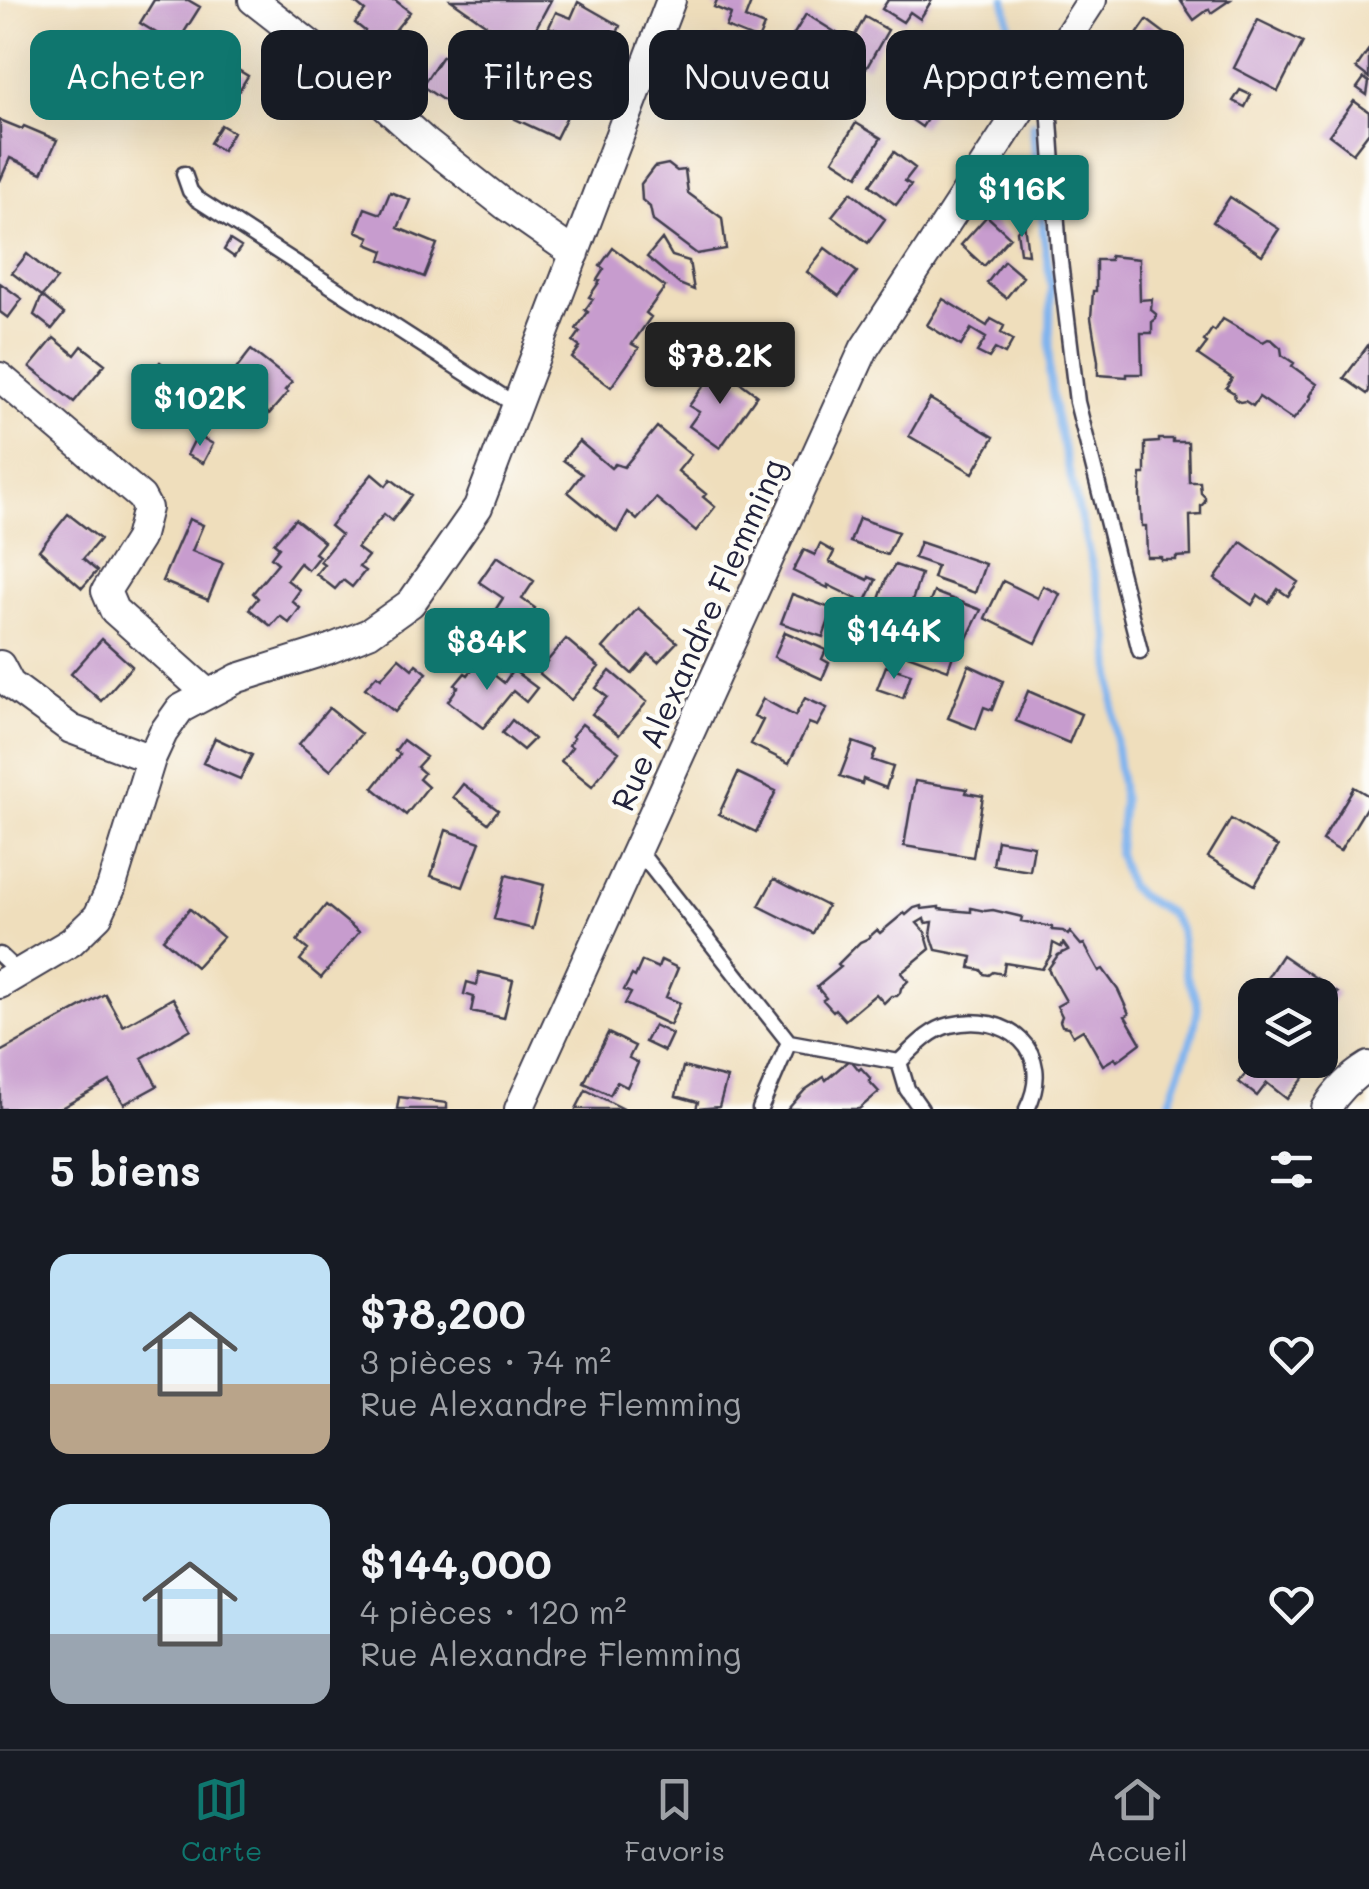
<!DOCTYPE html>
<html lang="fr">
<meta charset="utf-8">
<style>
:root{--surface:#171b24;--page:#242831;--text:#f1f3f6;--muted:#9ea1a6;--line:#363941;--accent:#0f766e}
body{margin:0;font-family:Mali,sans-serif;background:var(--page);color:var(--text);height:100vh;display:flex;flex-direction:column;font-size:38px;white-space:nowrap}
*{box-sizing:border-box;margin:0}
p{font-size:32px;color:var(--muted)}
.icon{flex:none;width:55px;height:55px;fill:none;stroke:currentColor;stroke-width:2;stroke-linecap:round;stroke-linejoin:round}
.map{position:relative;height:1109px;overflow:hidden}
.details{display:flex;flex-direction:column;background:var(--surface);flex:1}
.details>*{flex:none}
.top-card{position:absolute;left:30px;top:30px;width:1310px;height:90px;display:flex;gap:20px}
.fabs{position:absolute;left:1238px;top:978px;display:grid;gap:20px}
.fabs a{display:grid;place-items:center;width:100px;height:100px;border-radius:20px;background:var(--surface);box-shadow:0 10px 40px #0002;font-size:50px}
.price{position:absolute;translate:-50% -85px;padding:0 22px;border-radius:10px;background:var(--accent);color:#fff;font-size:32px;line-height:65px;filter:drop-shadow(0 2px 5px #0008)}
.price::after{content:'';position:absolute;left:50%;top:60px;width:30px;height:22px;margin-left:-15px;background:inherit;clip-path:polygon(0 0,100% 0,50% 100%)}
.price.active{background:#222;color:#fff}
ul{padding:0;list-style:none}
li{display:flex;align-items:center;gap:30px;height:250px;padding:0 50px}
li span{display:grid;place-items:center;flex:none;width:280px;height:200px;border-radius:20px;color:#555}
li>.icon{margin-inline-start:auto}
span .icon{width:120px;height:120px;fill:#fffc;stroke-width:1}
li b{font-size:42px}
h2{display:flex;justify-content:space-between;align-items:center;height:120px;padding:0 50px;font-size:42px}
.chip{padding:0 35px;border-radius:20px;background:var(--surface);box-shadow:0 10px 40px #0002;font-size:35px;line-height:90px}
.chip.active{background:var(--accent);color:#fff}
.menu{display:flex;justify-content:space-around;align-items:center;height:140px;border-top:2px solid var(--line);background:var(--surface);font-size:28px;color:var(--muted)}
.menu a{display:grid;justify-items:center;gap:5px}
.menu .active{color:var(--accent)}
.map>svg:first-child{display:block}
</style>
<div class="map">
<svg width="1369" height="1109" viewBox="0 0 1369 1109">
<rect width="100%" height="100%" fill="#fdfcf7"/>
<filter id="ink" filterUnits="userSpaceOnUse"><feTurbulence type="fractalNoise" baseFrequency=".01" numOctaves="2"/><feDisplacementMap in="SourceGraphic" scale="20" xChannelSelector="R" yChannelSelector="G"/><feConvolveMatrix kernelMatrix="1 2 1 2 8 2 1 2 1" color-interpolation-filters="sRGB"/></filter>
<filter id="wash" filterUnits="userSpaceOnUse"><feTurbulence type="fractalNoise" baseFrequency=".0048" numOctaves="4" result="noise"/><feDisplacementMap in="SourceGraphic" scale="40" xChannelSelector="R" yChannelSelector="G"/><feGaussianBlur stdDeviation="2.25" result="paint"/><feColorMatrix in="noise" values="0 0 0 0 0 0 0 0 0 0 0 0 0 0 0 0 0 1.4 0 .05"/><feComposite in="paint" operator="in"/></filter>
<g filter="url(#wash)">
<rect width="100%" height="100%" fill="#efdebc"/>
<g fill="none" stroke-linecap="round" stroke-linejoin="round">
<path stroke="#80b4ee" stroke-width="8" d="M1005 0 1018 71
M1033 124 1036 164 1042 195 1043 229 1051 286 1049 371 1055 413 1110 639 1116 748 1123 800 1118 853 1129 886 1140 896 1169 913 1180 929 1186 974 1196 998 1198 1009 1193 1034 1167 1109"/>
</g>
<g id="blocks">
<path fill="#c79cce" d="M154 0H188L200 7 176 45 140 23Z
M355 0H395L410 12 378 51 360 37 365 31 355 23 365 11 354 2Z
M451 0H551L536 28 562 42 565 33 549 27 556 12 571 18 578 2 620 26 591 98Z
M717 0H752L745 18 764 26 758 40 726 27 731 14 714 7Z
M888 0H932L920 19 910 12 903 22 882 9Z
M1180 0H1230L1211 13 1209 9 1194 20Z
M806 14 838 34 818 67 786 47Z
M865 17 888 30 867 67 844 55Z
M1147 20 1183 47 1140 108 1110 85 1115 77 1110 73Z
M1258 20 1303 42 1278 91 1234 68Z
M945 32 968 46 964 52 977 61 962 85 949 76 936 97 940 99 922 127 899 111 917 84 913 82Z
M716 38 733 49 724 64 736 72 729 84 699 65Z
M1369 49V78L1356 68Z
M210 53 248 76 227 110 189 88Z
M442 56 472 76 480 65 493 74 485 85 491 90 471 119 422 86Z
M174 58 183 64 173 83 163 76Z
M840 71 860 84 843 111 823 98Z
M1364 78 1369 82 1367 95 1357 88Z
M529 90 570 110 556 138 515 119Z
M1240 90 1251 95 1245 107 1233 101Z
M1354 101 1369 112V132L1353 153 1329 135Z
M0 120 22 129 24 126 57 140 42 173 10 158 0 181Z
M856 123 881 138 858 176 833 160Z
M221 125 233 132 222 151 210 143Z
M894 152 915 168 905 181 911 185 896 205 870 185Z
M668 164 677 171 685 170 688 193 722 218 726 249 697 254 653 221 650 207 642 200 641 184 654 167Z
M390 192 410 200 398 228 437 244 424 277 381 260 384 251 367 244 370 237 356 231 365 208 381 214Z
M851 192 885 219 868 243 832 216Z
M1230 197 1279 229 1262 255 1213 222Z
M987 216 1010 237 984 266 961 245Z
M1024 223 1028 254 1020 253 1017 231Z
M662 239 672 256 689 261 694 290 679 284 647 257Z
M230 240 241 247 234 257 224 250Z
M613 248 665 287 646 313 651 317 632 344 639 348 611 387 572 358 580 347 573 342 580 332 576 329 588 312 585 310 593 299 589 297 600 281 597 280 604 269 600 266Z
M825 248 857 272 839 296 807 272Z
M27 254 57 279 42 296 64 314 52 329 34 315 42 296 12 273Z
M1110 256 1139 259 1140 300 1152 299 1151 310 1156 314V319L1152 322V333H1141L1142 374H1127V377L1098 375V361L1091 318 1093 291H1096V260H1110Z
M1004 261 1023 277 1006 298 987 283Z
M0 283 22 299 8 318 0 312Z
M943 299 987 326 991 319 1004 326 1001 333 1013 340 1005 354 995 349 989 358 977 352 986 338 971 329 961 346 927 325Z
M1223 319 1263 342 1268 339 1272 340 1281 348 1282 355 1294 363 1292 366 1317 384 1310 396 1312 397 1293 420 1259 397 1253 406 1245 401 1240 402 1235 399 1234 393 1226 388 1232 378 1198 355 1207 343 1204 341 1212 329 1215 331Z
M54 338 75 355 82 346 105 364 74 402 30 367Z
M1369 344V391L1367 394 1344 378Z
M251 350 292 382 285 390 288 392 269 414 227 381Z
M160 362 194 390 180 407 146 379Z
M718 366 757 395 720 448 689 426 699 412 689 406Z
M930 399 994 437 973 473 909 436Z
M657 427 691 455 678 471 706 494 703 497 715 507 696 531 656 498 637 520 628 512 617 532 568 492 582 474 563 460 579 441 611 468 615 464 624 467Z
M197 435 213 444 203 463 187 455Z
M1159 439H1173V442H1188L1189 482H1200L1201 493 1205 497V502L1201 506V515L1190 516 1191 556 1176 557V560H1161V557H1147L1146 526H1142L1140 496 1141 474H1145V443L1159 442Z
M372 474 386 486 391 479 412 495 392 521 384 514 357 548 368 556 359 567 365 571 352 587 343 580 335 589 316 574 324 564 320 561 341 535 330 526Z
M68 514 100 539 83 559 97 571 82 588 39 550Z
M859 518 898 532 887 555 850 542Z
M189 519 203 525 192 551 223 563 208 600 162 581Z
M295 519 324 542 315 553 319 556 308 570 300 563 287 580 300 590 292 601 300 608 289 623 280 616 271 626 249 609 258 598 253 593 278 563 271 557 279 547 274 543Z
M920 542 985 564 975 593 933 578 937 566 914 558Z
M1241 542 1298 582 1288 596 1278 589 1269 603 1258 595 1252 605 1215 579Z
M820 544 834 552 829 562 868 580 869 577 876 580 865 603 828 585V588L793 571 804 550 815 555Z
M497 556 534 581 522 599 535 608 519 633 492 615 503 598 479 582Z
M895 565 921 574 906 619 876 608 886 579Z
M1003 581 1038 598 1043 586 1060 594 1036 643 985 618Z
M934 592 981 610 966 640 959 638 948 670 894 650 906 619 921 624Z
M792 594 833 609 823 637 781 623Z
M638 608 677 642 658 662 649 654 632 674 603 648Z
M785 632 826 650 822 659 829 663 822 679 774 657Z
M102 639 132 666 101 701 71 674Z
M566 639 599 667 571 700 538 672Z
M399 658 412 669 416 664 427 673 395 712 365 688 377 675 381 678Z
M478 662 504 683 513 670 537 688 526 702 513 691 483 728 448 701 458 687 455 685 465 673 468 675Z
M969 665 1003 681 992 710 984 707 976 729 948 718Z
M886 666 911 674 903 698 877 689Z
M610 671 647 702 619 735 592 714 607 697 596 688Z
M1028 691 1081 714 1069 743 1016 721Z
M805 698 827 708 817 726 809 723 789 763 751 744 763 720 754 716 763 699 795 716Z
M329 708 361 734 330 770 299 744Z
M512 720 534 739 523 750 502 733Z
M582 724 619 752 592 786 561 761 572 747 569 745 574 738 572 736Z
M215 738 252 755 240 779 203 763Z
M403 740 426 757 417 767 424 773 419 779 428 787 406 815 373 788 400 754 395 751Z
M853 742 876 750 872 760 893 767 886 788 863 779 862 784 840 776Z
M738 773 776 791 756 832 719 814Z
M915 781 967 789 966 793 983 796 973 857 904 846Z
M463 784 498 810 488 823 453 797Z
M1354 787 1369 796V803L1340 851 1322 840Z
M1231 819 1278 847 1255 885 1208 857Z
M446 830 480 842 463 887 431 876Z
M997 840 1034 846 1030 871 993 865Z
M506 875 544 885 533 929 494 919Z
M774 879 827 906 813 933 759 906Z
M326 905 359 932 321 978 300 960 308 950 297 941Z
M921 906 922 909 939 907V909L971 912V908L985 911 993 910 1022 917 1021 921 1052 927V930L1063 931 1068 935 1070 932 1081 945 1084 944 1099 971 1103 969 1118 990 1129 1014 1125 1016 1141 1043 1117 1061 1115 1058 1103 1065 1083 1030 1073 1036 1068 1027 1062 1026 1060 1021 1062 1016 1057 1006 1066 1001 1048 969 1058 955 1068 950 1063 943 1061 947 1053 943 1051 955 1042 969 1005 963 1003 974 993 972 989 975 984 974 981 970 970 968 972 957 936 950 931 935 933 922 925 923 924 919 917 923 925 932 930 949 901 973 908 981 901 988 900 993 897 996H891L884 1003 876 994 845 1020 835 1009 833 1011 823 1000 826 998 817 987 841 967 838 964 860 942 867 939 877 930 880 933 904 913 906 915 914 908Z
M190 909 223 937 196 967 163 939Z
M1282 955 1338 993 1320 1020V995H1256Z
M661 960 678 968 666 997 680 1003 670 1025 625 1004 631 993 624 990 632 975 635 977 642 961 658 968Z
M479 972 513 980 504 1018 471 1011 474 997 464 994 467 982 477 985Z
M105 994 123 1026 173 998 191 1029 142 1058 157 1086 124 1104 110 1081 59 1109H0V1052Z
M654 1025 672 1034 664 1051 645 1042Z
M608 1033 635 1046 629 1058 638 1063 627 1087 617 1082 610 1095 584 1083Z
M1255 1047V1060H1289L1307 1074 1287 1099 1267 1083 1257 1096 1239 1082 1249 1070 1242 1064Z
M850 1059 859 1070 861 1068 871 1079 869 1081 879 1092 859 1109H788L805 1090 824 1077 826 1080Z
M683 1067 727 1078 719 1107 696 1109 698 1102 676 1096Z
M586 1090 624 1109H576Z
M399 1097 447 1103V1109H397Z"/>
</g>
</g>
<g filter="url(#ink)">
<use href="#blocks" fill-opacity="0" stroke="#413e4e" stroke-width="2.5"/>
<g fill="none" stroke-linecap="round" stroke-linejoin="round">
<defs>
<path id="lane" d="M1047 76 1059 253 1077 402 1140 651
M184 174 190 191 197 199 517 406
M638 850 789 1042 899 1062
M0 955 19 973
M899 1062C914 1048 929 1030 950 1025 1007 1011 1056 1051 1027 1109
M899 1062 907 1089 921 1109
M760 1109 789 1042"/>
<path id="street" d="M253 0 358 82 424 141 505 205 575 254
M0 377 141 497 147 508 139 539 106 591 114 610 207 693
M0 665 10 684 71 729 151 759
M0 984 71 942 98 916 111 888 151 759 163 733 180 709 238 678 327 650 369 633 411 603 478 507 671 0
M519 1109 864 349 1092 0
M1326 1109C1337 1090 1351 1077 1369 1066"/>
</defs>
<use href="#lane" stroke="#413e4e" stroke-width="19"/>
<use href="#street" stroke="#413e4e" stroke-width="32"/>
<use href="#lane" stroke="#fff" stroke-width="14"/>
<use href="#street" stroke="#fff" stroke-width="28"/>
</g>
</g>
<g text-anchor="middle" dominant-baseline="central" stroke-width="9" stroke-linejoin="round" paint-order="stroke">
<g font-size="32" fill="#22223b" stroke="#fdfcf7">
<text transform="translate(697 634) rotate(-66)">Rue Alexandre Flemming</text>
</g>
</g>
</svg>
<div class="fabs">
<a><svg class="icon" aria-label="layers" viewBox="0 0 24 24"><path d="M12 4l9 5-9 5-9-5zM3 14l9 5 9-5"/></svg></a>
</div>
<b class="price" style="left:1022px;top:240px">$116K</b>
<b class="price active" style="left:720px;top:407px">$78.2K</b>
<b class="price" style="left:200px;top:449px">$102K</b>
<b class="price" style="left:894px;top:682px">$144K</b>
<b class="price" style="left:487px;top:693px">$84K</b>
<div class="top-card">
<a class="chip active">Acheter</a>
<a class="chip">Louer</a>
<a class="chip">Filtres</a>
<a class="chip">Nouveau</a>
<a class="chip">Appartement</a>
</div>
</div>
<section class="details">
<h2>5 biens<svg class="icon" aria-label="filters" viewBox="0 0 24 24"><path d="M4 7h16M4 17h16"/><circle cx="9" cy="7" r="2"/><circle cx="15" cy="17" r="2"/></svg></h2>
<ul>
<li><span style="background:linear-gradient(#bfe0f5 65%,#b9a48a 0)"><svg class="icon" aria-label="home" viewBox="0 0 24 24"><path d="M3 11l9-7 9 7M6 9v11h12V9"/></svg></span><div><b>$78,200</b><p>3 pièces · 74 m²</p><p>Rue Alexandre Flemming</p></div><svg class="icon" aria-label="heart" viewBox="0 0 24 24"><path d="M12 20l-8-8c-3-5 5-10 8-4 3-6 11-1 8 4z"/></svg></li>
<li><span style="background:linear-gradient(#bfe0f5 65%,#9aa5b1 0)"><svg class="icon" aria-label="home" viewBox="0 0 24 24"><path d="M3 11l9-7 9 7M6 9v11h12V9"/></svg></span><div><b>$144,000</b><p>4 pièces · 120 m²</p><p>Rue Alexandre Flemming</p></div><svg class="icon" aria-label="heart" viewBox="0 0 24 24"><path d="M12 20l-8-8c-3-5 5-10 8-4 3-6 11-1 8 4z"/></svg></li>
</ul>
</section>
<nav class="menu">
<a class="active"><svg class="icon" aria-label="map" viewBox="0 0 24 24"><path d="M3 6l6-2 6 2 6-2v14l-6 2-6-2-6 2zM9 4v14M15 6v14"/></svg>Carte</a>
<a><svg class="icon" aria-label="saved" viewBox="0 0 24 24"><path d="M7 4h10v16l-5-4-5 4z"/></svg>Favoris</a>
<a><svg class="icon" aria-label="home" viewBox="0 0 24 24"><path d="M3 11l9-7 9 7M6 9v11h12V9"/></svg>Accueil</a>
</nav>
